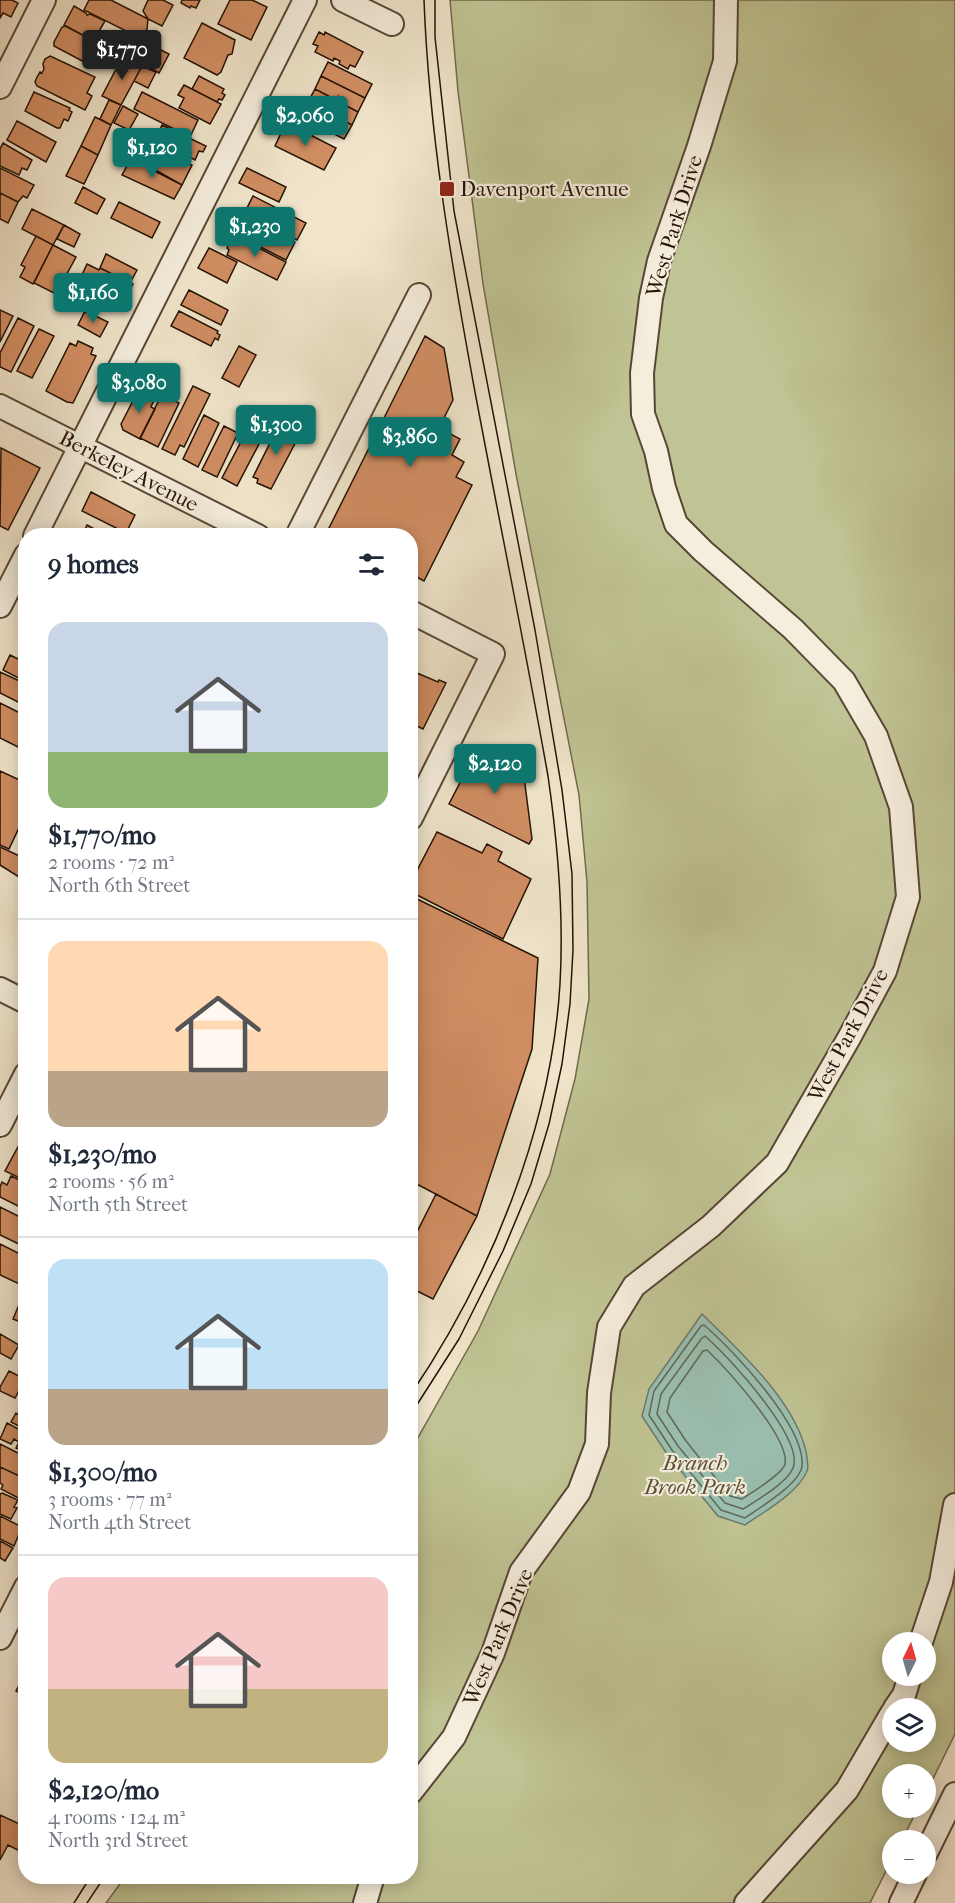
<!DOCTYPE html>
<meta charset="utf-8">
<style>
:root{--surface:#fff;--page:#f2f2f3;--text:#1f2937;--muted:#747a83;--line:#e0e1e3;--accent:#0f766e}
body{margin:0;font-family:"IM FELL French Canon",serif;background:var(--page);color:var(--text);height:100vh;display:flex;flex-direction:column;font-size:22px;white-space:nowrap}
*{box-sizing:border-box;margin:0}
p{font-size:20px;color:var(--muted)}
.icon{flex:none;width:33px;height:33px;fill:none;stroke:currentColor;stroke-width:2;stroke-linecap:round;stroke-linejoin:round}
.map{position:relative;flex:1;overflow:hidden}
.panel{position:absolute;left:18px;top:528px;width:400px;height:1356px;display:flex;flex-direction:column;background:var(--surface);border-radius:24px;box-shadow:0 3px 15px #0003}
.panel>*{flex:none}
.needle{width:39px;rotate:5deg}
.controls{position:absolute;left:882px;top:1632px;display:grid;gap:12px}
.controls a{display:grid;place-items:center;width:54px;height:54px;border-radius:50%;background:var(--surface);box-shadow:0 3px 15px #0003;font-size:30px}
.price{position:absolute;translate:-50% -51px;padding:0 14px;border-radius:6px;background:var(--accent);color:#fff;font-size:20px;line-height:39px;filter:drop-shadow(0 2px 3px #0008)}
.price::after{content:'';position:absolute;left:50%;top:36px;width:18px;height:14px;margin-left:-9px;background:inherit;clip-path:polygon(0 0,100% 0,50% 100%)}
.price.current{background:#222;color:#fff}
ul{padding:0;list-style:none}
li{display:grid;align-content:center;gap:12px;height:318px;padding:0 30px}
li+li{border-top:2px solid var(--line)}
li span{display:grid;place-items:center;height:186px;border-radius:18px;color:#555}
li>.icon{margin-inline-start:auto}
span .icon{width:108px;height:108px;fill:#fffc;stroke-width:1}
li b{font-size:26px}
h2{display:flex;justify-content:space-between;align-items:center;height:72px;padding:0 30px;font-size:26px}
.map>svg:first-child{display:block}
</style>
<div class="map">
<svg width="955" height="1903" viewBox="0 0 955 1903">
<rect width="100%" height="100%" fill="#f0e5cb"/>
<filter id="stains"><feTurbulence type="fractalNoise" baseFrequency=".00333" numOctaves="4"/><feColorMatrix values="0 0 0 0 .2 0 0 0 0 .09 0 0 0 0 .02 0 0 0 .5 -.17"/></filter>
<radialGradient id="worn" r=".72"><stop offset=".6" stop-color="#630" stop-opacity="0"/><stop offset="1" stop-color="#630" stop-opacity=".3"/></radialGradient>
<path fill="#c0c393" stroke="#726a4c" stroke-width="1.5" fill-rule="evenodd" d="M450 0H955V1734L926 1793V1774H892V1808H918L902 1840H892V1859L870 1903H106L125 1877 411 1876V1450L478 1331 550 1174 575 1079 589 999 587 882 579 795 516 474 483 284 458 91ZM892 1642H926V1676H892ZM892 1708H926V1742H892Z"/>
<path fill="#9bc0b1" stroke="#6c7a6c" stroke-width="1.5" d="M702 1314C739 1350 799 1405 807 1457 807 1462 809 1467 807 1471 798 1493 765 1511 745 1525L718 1516 667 1454 642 1416 649 1389Z"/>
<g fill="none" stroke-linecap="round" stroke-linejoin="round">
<path stroke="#60695a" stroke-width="1.5" d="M704 1325C733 1350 806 1427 802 1466 800 1484 759 1508 745 1518L721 1510 672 1450 649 1415 654 1391 701 1326Z
M705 1336C727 1355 805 1439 793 1468 787 1483 757 1500 743 1509L725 1503 678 1446 657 1414 661 1394 702 1338Z
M707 1350C726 1368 790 1438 785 1464 783 1474 751 1493 742 1499L730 1496 686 1441 667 1412 670 1398 703 1351Z"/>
</g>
<path fill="#d18e63" stroke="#251204" stroke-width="1.5" d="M0 0H12L18 3 11 17 3 13 0 18Z
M89 0H111L148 19 147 29 144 34 138 37 84 10Z
M148 0H163L173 5 162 26 148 19 143 11Z
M182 0H181H200L196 8 191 6 190 8 181 3Z
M230 0H252L267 7 251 40 218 24Z
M74 6 86 13 87 15 90 14 105 21 98 33 96 32 92 40 64 25Z
M202 23 235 40 232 54 228 55 221 72 217 75 184 58Z
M65 26 98 43 89 63H86L54 46V42L62 27Z
M319 32 324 35 325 32 363 52 355 67 350 65 348 69 339 64 340 61 334 58 333 61 315 52 318 46 313 44Z
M135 36 151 45 140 64 124 56Z
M153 46 169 54 159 73 143 64Z
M50 56 95 77 87 93 92 96 85 110 37 86 35 82 37 77 40 72 42 73 44 69 43 64 45 59Z
M123 56 142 66 121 105 102 96Z
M328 62 372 84 365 98 321 76Z
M142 66 156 72 148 88 134 81Z
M199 76 224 89 222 93 225 95 222 100 219 99 217 102 192 89Z
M321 76 365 98 358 112 339 102 341 98 338 96 336 100 315 89Z
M184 85 221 104 210 124 179 108 184 98 178 95Z
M315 89 336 100 334 104 337 105 339 102 358 112 352 125 308 102Z
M34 92 70 108 69 110 72 112 68 121 64 119 60 128H57L25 111Z
M142 92 198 120 190 137 134 109Z
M109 100 121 105 111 125 100 119Z
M308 102 352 125 344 139 301 117Z
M123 106 138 114 129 130 114 123Z
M95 117 111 125 98 155 81 146Z
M17 121 56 142 46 162 7 140Z
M289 124 336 148 324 170 275 146 283 129 286 130Z
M162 125 206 146 203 152 199 151 195 160 161 142 164 135 159 132Z
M3 143 32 160 27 170 22 168 19 175 0 166V149Z
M81 146 98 155 84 184 66 176Z
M142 147 147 149 149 147 161 153 162 149 192 165 182 185 136 159Z
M131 159 182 185 174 199 122 175Z
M0 168 34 185 27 198 23 196 18 202 0 193Z
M247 168 286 187 279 202 239 183Z
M83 187 105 199 97 214 75 203Z
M0 193 18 202 8 223 0 219Z
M253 196 306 223 297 240 246 215 249 209 247 208Z
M119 202 160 222 152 238 111 218Z
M32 209 64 225 53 245 22 229Z
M243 215 295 242 286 260 237 235 240 230 236 229Z
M64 225 80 234 74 247 57 239Z
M233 235 286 262 277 280 227 255 229 250 227 248Z
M36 236 53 245 33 284 20 277 25 267 21 265Z
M53 245 76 257 56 294 34 283Z
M209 248 237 262 227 283 198 268Z
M106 254 137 270 130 283 100 268Z
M87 264 99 270 100 268 133 284 126 298 82 275Z
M189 290 228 310 221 325 181 305Z
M0 310 13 316 0 342Z
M85 311 108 322 100 337 78 325Z
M179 311 218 331 217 333 220 335 218 340 215 338 211 346 171 326Z
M18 318 34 326 11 372 0 367V353Z
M39 329 54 336 32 378 17 371Z
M425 336 444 348 453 400 439 428 460 439 452 455 464 462 456 477 472 485 424 581 411 574V536H337L328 530Z
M78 341 93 348 91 354 96 356 73 403 67 402 46 391 70 343 76 346Z
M239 346 256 355 239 387 222 378Z
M193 386 210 394 184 447 180 445 175 455 162 449Z
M145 387 157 393 151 407 155 409 140 439 123 430 121 424 137 393 142 396Z
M166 393 176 398 175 401 179 403 158 447 140 438 160 398 163 400Z
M204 415 219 423 198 467 183 459Z
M280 423 300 434 271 489 257 483 258 479 253 477Z
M224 426 238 433 217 477 202 470Z
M244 436 259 444 237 486 222 478Z
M1 448 40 468 8 530 0 526Z
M91 492 135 515 126 533 82 511Z
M87 525 107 536H82Z
M10 655 26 663V682L3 670Z
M0 672 26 684V706L0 693Z
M417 673 438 682 439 680 446 683 423 729 411 723V686Z
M0 703 26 716V741L25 742 21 741 18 747 0 738Z
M478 748 523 769 532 839 529 844 449 804Z
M0 771 26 783V813L9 849 0 845Z
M437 832 482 853 487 844 502 852 498 861 531 879 503 939 411 892V882Z
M0 847 26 859V866L19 877 0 865Z
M411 896 538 958 532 1049 477 1216 411 1181Z
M26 1132V1181L5 1171Z
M11 1176 26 1183V1210L0 1197V1187L2 1182 7 1185Z
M436 1194 477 1216 433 1299 411 1288V1244Z
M0 1207 26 1220 25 1247 0 1235Z
M0 1244 26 1257V1287L0 1275Z
M21 1300 26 1302V1324L13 1319Z
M0 1334 19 1345 11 1359 0 1353Z
M9 1371 25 1379 15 1398 0 1391V1387Z
M26 1405V1430L11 1422 16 1413 20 1416Z
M7 1423 20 1430 21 1428 26 1430V1452L16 1448 19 1442 14 1439 11 1444 0 1439Z
M0 1444 26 1457V1479L0 1467Z
M0 1467 26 1479V1502L1 1489 3 1485 0 1483Z
M2 1493 18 1500 14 1507 17 1508 11 1519 0 1514V1494Z
M0 1516 22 1527 14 1546 0 1539Z
M0 1541 13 1548 5 1561 0 1558Z
M26 1673V1696L16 1691Z
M0 1815 26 1827V1854L8 1845 0 1860Z"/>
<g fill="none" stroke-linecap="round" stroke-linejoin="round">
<defs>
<path id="minor" d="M343 0 392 24
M0 87 44 0
M0 406 258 536
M35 536 305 0
M297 536 419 295
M0 606 26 555
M411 612 493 654 411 818
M0 989 26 1002
M0 1125 26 1074
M0 1638 26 1587
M921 1642 941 1582 955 1505
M895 1708 904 1695 910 1676
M411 1792 454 1737 493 1653 521 1572 579 1492 597 1444 599 1393 609 1327 634 1286 711 1226 777 1163 849 1038 885 971 908 897 901 807 876 736 844 681 793 629 703 551 676 524 664 488 656 451 643 414 642 373 651 298 659 261 699 146 725 61 726 0
M926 1853 955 1794
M365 1903 373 1876
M746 1903 847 1790 892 1713
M901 1903 915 1874"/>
</defs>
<use href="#minor" stroke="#584736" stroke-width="26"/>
<use href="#minor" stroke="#f5eedd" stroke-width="22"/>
<path stroke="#251204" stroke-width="1.5" d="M411 1394C491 1276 551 1128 560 984 564 914 558 845 548 776 525 647 499 520 475 392 451 262 429 132 424 0
M411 1414 459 1339 503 1251 531 1184 549 1124 562 1064 570 1004 573 950 572 874 562 790 535 630 454 211 435 37V0
M74 1903 91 1876
M87 1903 105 1876"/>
</g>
<rect fill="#8f2418" stroke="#f5eedd" stroke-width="2" x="439" y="181" width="16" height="16" rx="3"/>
<g text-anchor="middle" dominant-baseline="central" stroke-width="4.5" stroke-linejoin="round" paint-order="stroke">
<g font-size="21" fill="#251204" stroke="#f5eedd" text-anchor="start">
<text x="460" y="189">Davenport Avenue</text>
</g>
<g font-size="21" fill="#251204" stroke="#f5eedd">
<text transform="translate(674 226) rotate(-73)">West Park Drive</text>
<text transform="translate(129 471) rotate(27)">Berkeley Avenue</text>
<text transform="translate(848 1035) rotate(-62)">West Park Drive</text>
<text transform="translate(498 1637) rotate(-67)">West Park Drive</text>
</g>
<g font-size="21" font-style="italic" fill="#5b5036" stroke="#f5eedd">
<text x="695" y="1463">Branch<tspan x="695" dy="24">Brook Park</tspan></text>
</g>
</g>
<rect width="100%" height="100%" filter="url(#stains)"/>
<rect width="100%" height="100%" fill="url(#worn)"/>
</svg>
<div class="controls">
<a><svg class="needle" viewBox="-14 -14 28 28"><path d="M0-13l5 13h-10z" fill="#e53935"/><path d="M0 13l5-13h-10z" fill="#747a83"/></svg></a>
<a><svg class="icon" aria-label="layers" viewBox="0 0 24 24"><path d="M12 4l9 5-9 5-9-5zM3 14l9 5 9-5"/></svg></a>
<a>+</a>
<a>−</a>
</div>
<b class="price current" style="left:122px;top:81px">$1,770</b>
<b class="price" style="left:305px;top:147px">$2,060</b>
<b class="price" style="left:152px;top:179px">$1,120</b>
<b class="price" style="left:255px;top:258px">$1,230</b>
<b class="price" style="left:93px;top:324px">$1,160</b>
<b class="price" style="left:139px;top:414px">$3,080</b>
<b class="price" style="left:276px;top:456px">$1,300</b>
<b class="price" style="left:410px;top:468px">$3,860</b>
<b class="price" style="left:495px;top:795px">$2,120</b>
<section class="panel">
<h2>9 homes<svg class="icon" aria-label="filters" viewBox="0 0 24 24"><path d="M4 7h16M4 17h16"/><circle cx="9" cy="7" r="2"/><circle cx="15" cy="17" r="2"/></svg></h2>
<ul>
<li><span style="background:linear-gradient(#c9d6e8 70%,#8fb573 0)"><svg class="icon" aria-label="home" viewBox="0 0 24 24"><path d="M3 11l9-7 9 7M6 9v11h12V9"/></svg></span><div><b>$1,770/mo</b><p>2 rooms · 72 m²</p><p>North 6th Street</p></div></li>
<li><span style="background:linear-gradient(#ffd9b3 70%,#b9a48a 0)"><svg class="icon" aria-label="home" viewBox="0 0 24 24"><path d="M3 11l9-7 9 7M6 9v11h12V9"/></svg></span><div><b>$1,230/mo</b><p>2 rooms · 56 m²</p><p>North 5th Street</p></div></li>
<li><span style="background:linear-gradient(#bfe0f5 70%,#b9a48a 0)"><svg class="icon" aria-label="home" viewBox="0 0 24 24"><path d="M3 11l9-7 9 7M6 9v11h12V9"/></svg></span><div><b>$1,300/mo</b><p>3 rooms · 77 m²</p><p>North 4th Street</p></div></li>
<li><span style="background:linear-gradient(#f6c9c9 60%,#c2b280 0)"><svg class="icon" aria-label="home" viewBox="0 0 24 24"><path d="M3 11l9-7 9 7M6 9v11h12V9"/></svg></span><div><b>$2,120/mo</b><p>4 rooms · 124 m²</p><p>North 3rd Street</p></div></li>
</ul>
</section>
</div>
